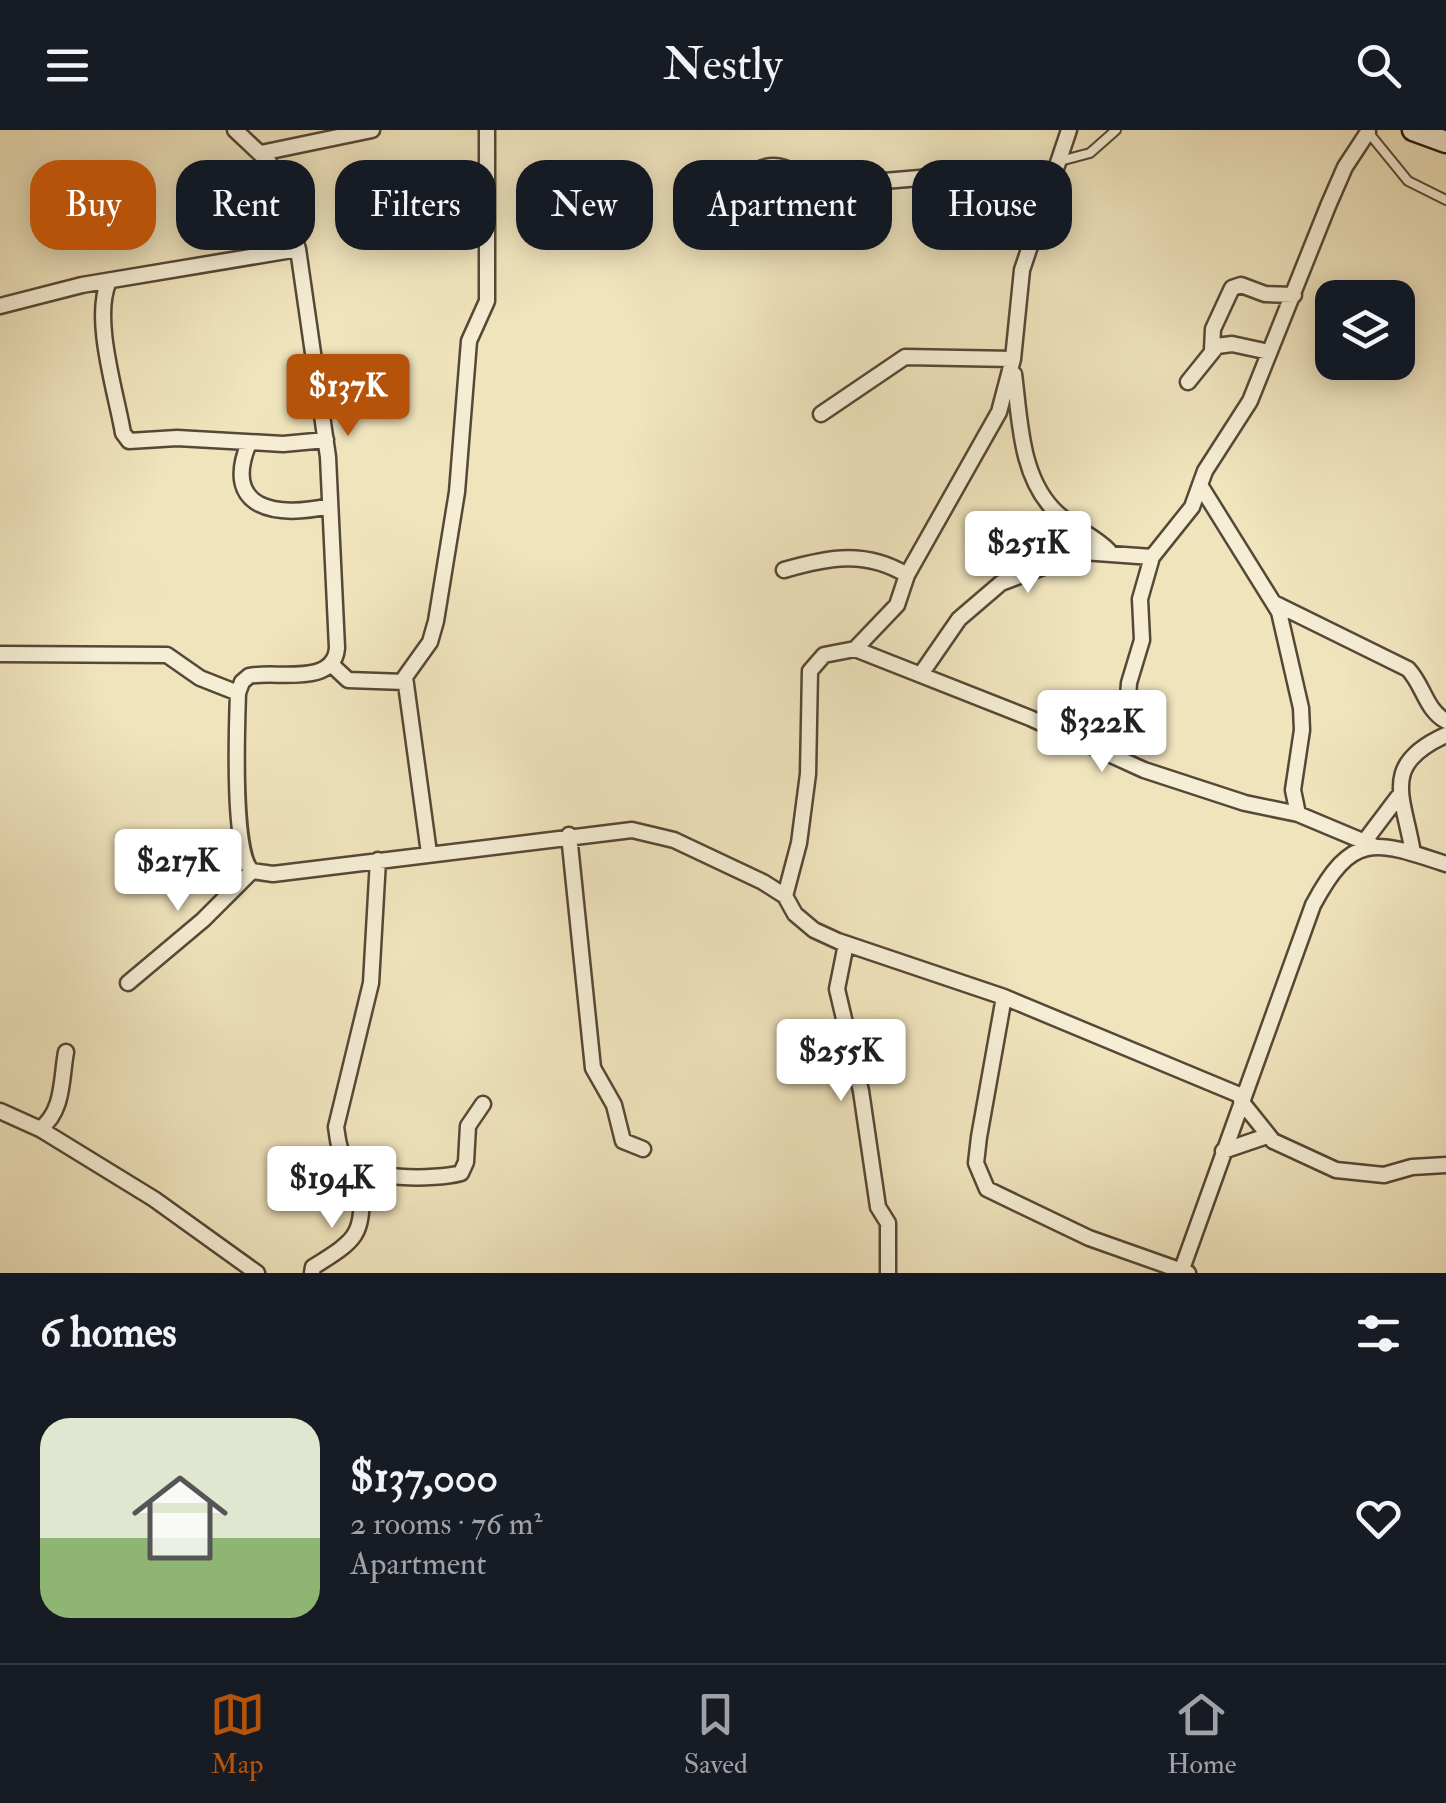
<!DOCTYPE html>
<meta charset="utf-8">
<style>
:root{--surface:#171b24;--page:#242831;--text:#f1f3f6;--muted:#9ea1a6;--line:#363941;--accent:#b45309}
body{margin:0;font-family:"IM FELL Double Pica",serif;background:var(--page);color:var(--text);height:100vh;display:flex;flex-direction:column;font-size:38px;white-space:nowrap}
*{box-sizing:border-box;margin:0}
p{font-size:32px;color:var(--muted)}
.icon{flex:none;width:55px;height:55px;fill:none;stroke:currentColor;stroke-width:2;stroke-linecap:round;stroke-linejoin:round}
.map{position:relative;height:1143px;overflow:hidden}
.drawer{display:flex;flex-direction:column;background:var(--surface);flex:1}
.drawer>*{flex:none}
.top-card{position:absolute;left:30px;top:30px;width:1388px;height:90px;display:flex;gap:20px}
.buttons{position:absolute;left:1315px;top:150px;display:grid;gap:20px}
.buttons a{display:grid;place-items:center;width:100px;height:100px;border-radius:20px;background:var(--surface);box-shadow:0 5px 25px #0003;font-size:50px}
.price{position:absolute;translate:-50% -85px;padding:0 22px;border-radius:10px;background:#fff;color:#222;font-size:32px;line-height:65px;filter:drop-shadow(0 2px 5px #0008)}
.price::after{content:'';position:absolute;left:50%;top:60px;width:30px;height:22px;margin-left:-15px;background:inherit;clip-path:polygon(0 0,100% 0,50% 100%)}
.price.on{background:var(--accent);color:#fff}
ul{padding:0;list-style:none}
li{display:flex;align-items:center;gap:30px;height:250px;padding:0 40px}
li+li{border-top:2px solid var(--line)}
li span{display:grid;place-items:center;flex:none;width:280px;height:200px;border-radius:30px;color:#555}
li>.icon{margin-inline-start:auto}
span .icon{width:120px;height:120px;fill:#fffc;stroke-width:1}
li b{font-size:42px}
h2{display:flex;justify-content:space-between;align-items:center;height:120px;padding:0 40px;font-size:42px}
.chip{padding:0 35px;border-radius:30px;background:var(--surface);box-shadow:0 5px 25px #0003;font-size:35px;line-height:90px}
.chip.on{background:var(--accent);color:#fff}
header{display:flex;justify-content:space-between;align-items:center;height:130px;padding:0 40px;background:var(--surface);font-size:45px;font-weight:600}
.menu{display:flex;justify-content:space-around;align-items:center;height:140px;border-top:2px solid var(--line);background:var(--surface);font-size:28px;color:var(--muted)}
.menu a{display:grid;justify-items:center;gap:5px}
.menu .on{color:var(--accent)}
.map>svg:first-child{display:block}
</style>
<header><svg class="icon" aria-label="menu" viewBox="0 0 24 24"><path d="M4 6h16M4 12h16M4 18h16"/></svg>Nestly<svg class="icon" aria-label="search" viewBox="0 0 24 24"><circle cx="10" cy="10" r="6"/><path d="M15 15l6 6"/></svg></header>
<div class="map">
<svg width="1446" height="1143" viewBox="0 0 1446 1143">
<rect width="100%" height="100%" fill="#f0e4bd"/>
<filter id="stains"><feTurbulence type="fractalNoise" baseFrequency=".002" numOctaves="4"/><feColorMatrix values="0 0 0 0 .2 0 0 0 0 .09 0 0 0 0 .02 0 0 0 .5 -.17"/></filter>
<radialGradient id="worn" r=".72"><stop offset=".6" stop-color="#630" stop-opacity="0"/><stop offset="1" stop-color="#630" stop-opacity=".3"/></radialGradient>
<g fill="none" stroke-linecap="round" stroke-linejoin="round">
<defs>
<path id="service" d="M1368 2 1408 51 1446 70
M1060 31 1090 23 1116 0"/>
<path id="minor" d="M235 0 269 32 298 119 328 327 337 518C334 557 275 540 249 546L242 552 238 563
M261 23 372 0
M727 58C791 12 781 52 837 55L955 45 1054 44
M109 151C92 188 116 262 123 303L129 311 177 308 283 314 326 310
M0 176 82 155 298 119
M1212 220 1213 199 1232 158 1241 155 1265 164 1294 165
M1014 244C1020 289 1020 344 1053 379 1069 397 1093 404 1109 421
M1188 252 1217 216 1232 214 1269 222
M821 284 905 227 1013 229
M249 313C221 380 278 388 329 376
M1200 355 1279 482 1301 578 1302 600 1293 660 1298 684
M784 440C829 427 866 420 907 445
M1274 473 1408 539C1424 556 1425 579 1446 591
M855 519 1030 588 1144 640 1245 673 1298 684 1372 715
M0 524 167 525 200 548 238 563C237 594 232 723 252 741L273 744 632 700 674 710 763 752 785 766 795 784 814 800 838 811 1004 867 1242 966
M332 535 348 550 405 552
M921 544 959 489 1001 453 1083 422 1152 427
M1101 620 1127 583 1129 553 1142 510 1140 469 1152 427 1192 377 1205 341 1250 271 1328 76 1345 37 1368 2
M569 705 593 938 614 975 623 1011 643 1019
M1364 712 1398 667
M429 723 405 547 430 512 436 491 457 362 469 211 487 171V0
M1413 723C1404 667 1379 635 1446 605
M378 730 371 853 336 997C338 1008 338 1020 345 1028 362 1051 435 1050 461 1043L466 1032 468 996 483 974
M785 766 799 713 808 644 810 541 824 525 855 519 897 475 907 445 999 282 1013 229 1022 140 1069 0
M846 814 837 859 861 961 878 1077 888 1093V1143
M128 853 203 790 252 741
M1004 867 979 1007 976 1033 987 1059 1089 1108 1188 1143
M1241 971 1273 1011 1336 1040 1384 1045 1412 1037 1446 1035
M0 981 40 999C64 981 61 949 66 922
M40 999 154 1069 257 1143
M1223 1021 1267 1006
M1182 1139 1313 775C1352 702 1374 710 1446 734
M312 1143 313 1137C367 1104 359 1104 364 1041"/>
<path id="secondary" d="M1413 0 1446 12"/>
</defs>
<use href="#service" stroke="#564836" stroke-width="12"/>
<use href="#minor" stroke="#564836" stroke-width="19"/>
<use href="#secondary" stroke="#231409" stroke-width="25"/>
<use href="#service" stroke="#f5edd4" stroke-width="8"/>
<use href="#minor" stroke="#f5edd4" stroke-width="14"/>
<use href="#secondary" stroke="#f5edd4" stroke-width="20"/>
</g>
<rect width="100%" height="100%" filter="url(#stains)"/>
<rect width="100%" height="100%" fill="url(#worn)"/>
</svg>
<div class="buttons">
<a><svg class="icon" aria-label="layers" viewBox="0 0 24 24"><path d="M12 4l9 5-9 5-9-5zM3 14l9 5 9-5"/></svg></a>
</div>
<b class="price on" style="left:348px;top:309px">$137K</b>
<b class="price" style="left:1028px;top:466px">$251K</b>
<b class="price" style="left:1102px;top:645px">$322K</b>
<b class="price" style="left:178px;top:784px">$217K</b>
<b class="price" style="left:841px;top:974px">$255K</b>
<b class="price" style="left:332px;top:1101px">$194K</b>
<div class="top-card">
<a class="chip on">Buy</a>
<a class="chip">Rent</a>
<a class="chip">Filters</a>
<a class="chip">New</a>
<a class="chip">Apartment</a>
<a class="chip">House</a>
</div>
</div>
<section class="drawer">
<h2>6 homes<svg class="icon" aria-label="filters" viewBox="0 0 24 24"><path d="M4 7h16M4 17h16"/><circle cx="9" cy="7" r="2"/><circle cx="15" cy="17" r="2"/></svg></h2>
<ul>
<li><span style="background:linear-gradient(#dfe7d0 60%,#8fb573 0)"><svg class="icon" aria-label="home" viewBox="0 0 24 24"><path d="M3 11l9-7 9 7M6 9v11h12V9"/></svg></span><div><b>$137,000</b><p>2 rooms · 76 m²</p><p>Apartment</p></div><svg class="icon" aria-label="heart" viewBox="0 0 24 24"><path d="M12 20l-8-8c-3-5 5-10 8-4 3-6 11-1 8 4z"/></svg></li>
</ul>
</section>
<nav class="menu">
<a class="on"><svg class="icon" aria-label="map" viewBox="0 0 24 24"><path d="M3 6l6-2 6 2 6-2v14l-6 2-6-2-6 2zM9 4v14M15 6v14"/></svg>Map</a>
<a><svg class="icon" aria-label="saved" viewBox="0 0 24 24"><path d="M7 4h10v16l-5-4-5 4z"/></svg>Saved</a>
<a><svg class="icon" aria-label="home" viewBox="0 0 24 24"><path d="M3 11l9-7 9 7M6 9v11h12V9"/></svg>Home</a>
</nav>
